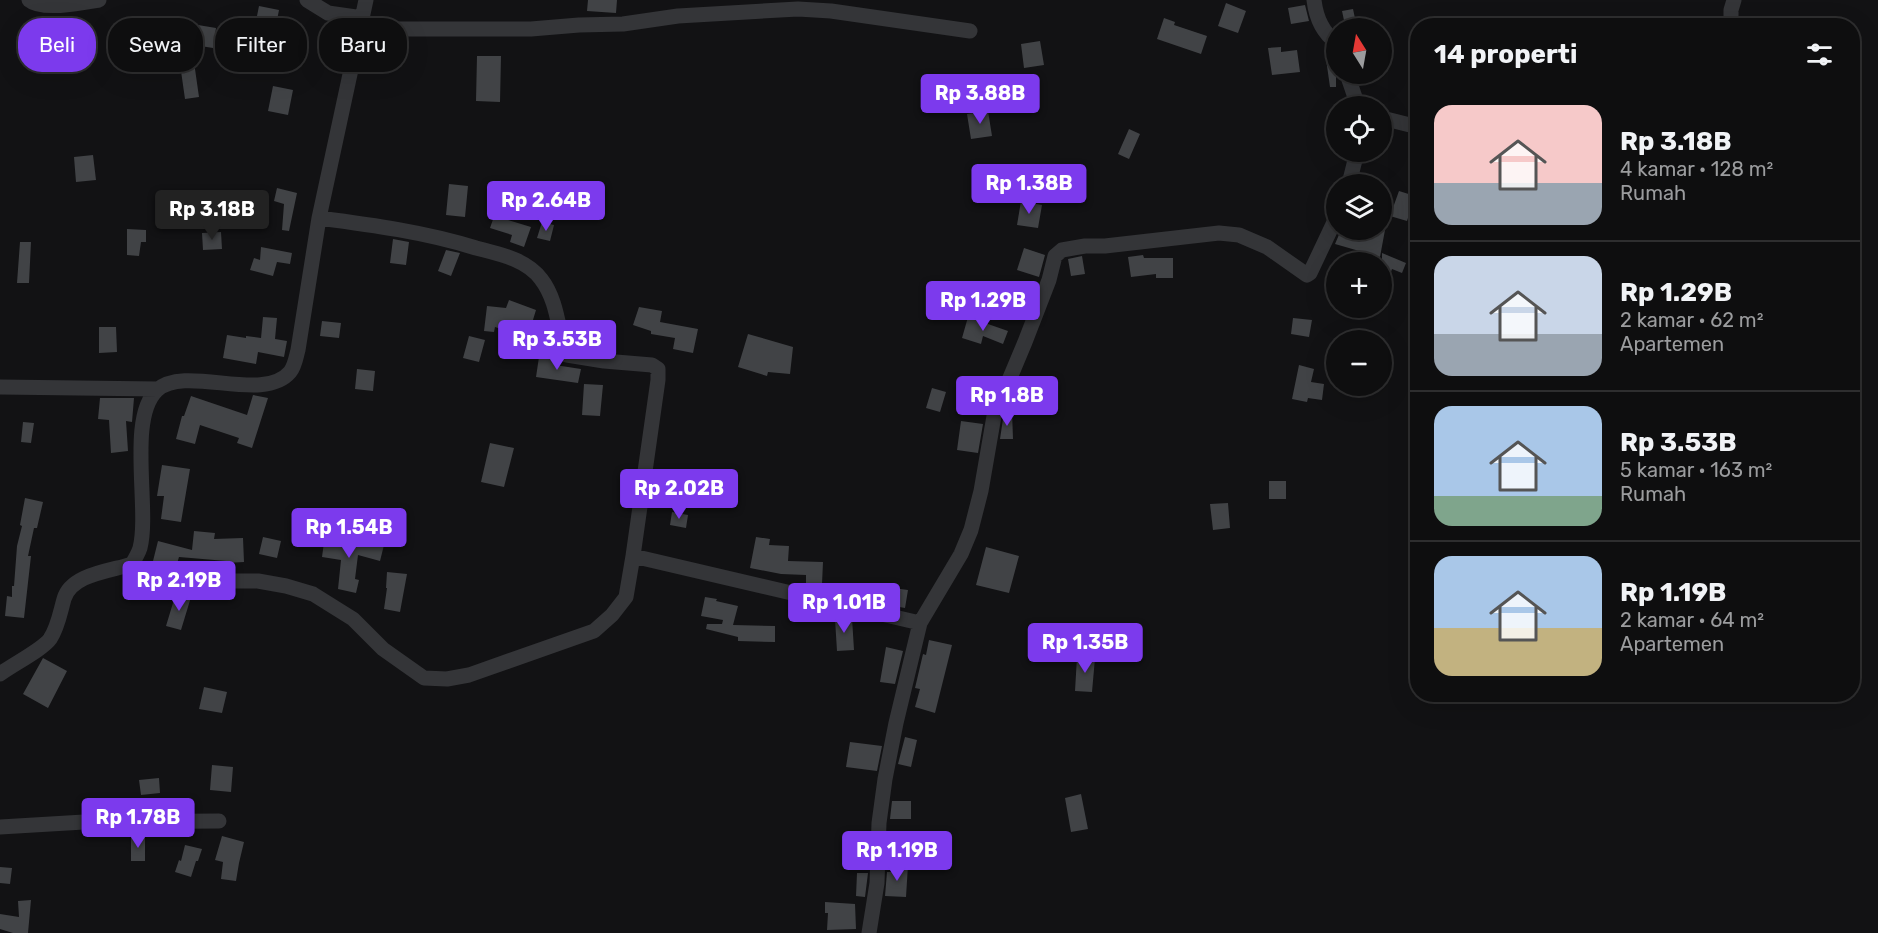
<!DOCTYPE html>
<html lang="id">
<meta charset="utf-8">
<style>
:root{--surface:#0e0e0f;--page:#1c1c1d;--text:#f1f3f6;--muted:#9b9c9e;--line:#2e2e2f;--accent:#7c3aed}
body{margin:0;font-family:Rubik,sans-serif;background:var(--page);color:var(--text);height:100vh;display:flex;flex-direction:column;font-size:22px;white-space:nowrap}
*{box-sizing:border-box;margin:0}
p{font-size:20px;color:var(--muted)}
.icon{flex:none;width:33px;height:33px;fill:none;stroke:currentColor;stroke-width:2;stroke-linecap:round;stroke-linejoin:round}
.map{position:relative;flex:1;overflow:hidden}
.panel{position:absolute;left:1410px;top:18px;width:450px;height:684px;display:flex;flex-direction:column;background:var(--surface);border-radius:24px;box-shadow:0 6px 24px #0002,0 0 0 2px var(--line)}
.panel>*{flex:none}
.top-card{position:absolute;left:18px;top:18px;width:570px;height:54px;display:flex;gap:12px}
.needle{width:39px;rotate:349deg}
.tools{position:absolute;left:1326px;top:18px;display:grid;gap:12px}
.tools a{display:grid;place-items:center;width:66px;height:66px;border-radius:50%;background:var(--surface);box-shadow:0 6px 24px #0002,0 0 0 2px var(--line);font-size:30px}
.price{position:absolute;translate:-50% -51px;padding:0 14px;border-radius:6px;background:var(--accent);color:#fff;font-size:20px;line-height:39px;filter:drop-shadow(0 2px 3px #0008)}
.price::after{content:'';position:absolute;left:50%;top:36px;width:18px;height:14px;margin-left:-9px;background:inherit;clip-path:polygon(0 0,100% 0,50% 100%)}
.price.on{background:#222;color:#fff}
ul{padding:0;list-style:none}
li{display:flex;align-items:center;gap:18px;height:150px;padding:0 24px}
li+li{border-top:2px solid var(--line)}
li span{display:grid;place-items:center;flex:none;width:168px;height:120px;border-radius:18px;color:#555}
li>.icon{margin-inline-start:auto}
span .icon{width:72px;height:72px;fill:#fffc;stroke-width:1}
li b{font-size:26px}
h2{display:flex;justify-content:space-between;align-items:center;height:72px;padding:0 24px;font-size:26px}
.chip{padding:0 21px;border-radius:24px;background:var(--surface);box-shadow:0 6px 24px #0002,0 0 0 2px var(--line);font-size:21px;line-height:54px}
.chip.on{background:var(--accent);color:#fff}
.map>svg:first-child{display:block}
</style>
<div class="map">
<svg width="1878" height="933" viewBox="0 0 1878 933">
<rect width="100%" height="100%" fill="#121214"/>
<path fill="#414346" d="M588 0H617L616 13 587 11Z
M1226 3 1246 11 1238 33 1218 26Z
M1305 5 1309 21 1291 24 1288 8Z
M259 6 279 10 273 40 253 36Z
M1353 9 1356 23 1345 25 1342 11Z
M1164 18 1175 22 1174 25 1207 36 1201 54 1157 39Z
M198 25 216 28 213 48 194 45Z
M1040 41 1044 65 1024 68 1021 44Z
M1281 47V52L1297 50 1300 72 1272 75 1268 48Z
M1336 51V87H1330L1325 52Z
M365 52 384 54 383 69 361 67Z
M477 56H501L500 102 476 101Z
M194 62 199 97 185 99 180 64Z
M273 86 293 90 288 115 268 111Z
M988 111 992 136 971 139 967 114Z
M1129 129 1140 134 1129 159 1118 154Z
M93 155 96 180 76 182 74 157Z
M449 184 468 186 465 217 446 215Z
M277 188 297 193 289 231 282 230 284 204 274 201Z
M1399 191 1415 196 1407 221 1390 216Z
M1021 201 1042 205 1038 228 1017 225Z
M497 208 511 213 508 220 531 227 524 247 510 242 512 235 490 228Z
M542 222 554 225 550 241 537 238Z
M127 229 146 230V242H141L139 256 127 255Z
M1341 230H1385L1380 257 1335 244Z
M221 232 222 249 203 250 202 233Z
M393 239 409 242 406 265 390 263Z
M20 242H31L29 283H17Z
M261 247 292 253 290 264 277 262 273 276 250 270 254 258 260 260Z
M1024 248 1045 255 1039 277 1017 270Z
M446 250 460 253 451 276 438 271Z
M1382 253 1406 263 1402 273 1392 269 1383 294H1382Z
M1143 255 1144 258H1173V278H1156V274L1131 277 1128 257Z
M1082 256 1085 274 1071 276 1068 259Z
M509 300 536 310 529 333 517 329 516 334 495 327 494 332 484 331 487 306 506 308Z
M639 307 662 311 660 322 698 329 693 353 673 349 675 338 651 334V331L633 325Z
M263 317 277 318 275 339 287 341 284 357 258 352 256 364 223 358 227 335 246 338V336L261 338Z
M968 317 1008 331 1003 344 983 336 981 344 962 338Z
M1293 318 1312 320 1309 337 1291 334Z
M322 321 341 323 339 338 320 336Z
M99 327H116L117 352 99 353Z
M748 334 793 347 790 374 768 372 767 376 738 367Z
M469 336 485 340 479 362 463 358Z
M539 357 555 360V365L581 369 578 383 536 377Z
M1299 365 1314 369 1311 382 1324 384 1322 400 1308 398 1307 402 1292 399Z
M357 369 375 371 373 391 355 389Z
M584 384 603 385 600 416 582 415Z
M932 388 946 392 940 412 926 408Z
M253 395 268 398 252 448 237 443 239 438 200 425 195 444 176 439 182 416H184L191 396 247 415Z
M100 398H134L132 422 126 421 128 451 111 453 109 420 98 419Z
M1007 411H1012L1013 439H1000L1003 419Z
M961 421 983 424 978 453 957 450Z
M23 422 34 423 31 443 21 442Z
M490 443 514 448 504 487 481 482Z
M162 465 190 469 181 522 161 519 164 496H157Z
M1269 481H1286V499H1269Z
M25 498 43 502 37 528H34L28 556H31L24 618 5 616 7 596 12 597V586H14L17 546 22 526 20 525Z
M1228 503 1230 528 1213 530 1210 504Z
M672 512 688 515 686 528 670 525Z
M194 531 215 533 214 539 243 538 244 562 226 563V561L179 557 176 567 153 561 158 541 192 550Z
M325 535 337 536 336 541 373 545V543L384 545 380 561 358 555 355 579 359 580 356 593 338 589 341 560 322 557Z
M263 537 281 541 277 558 259 554Z
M756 537 770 539 769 545 789 546 788 561 823 562 822 584H806V575L781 574 750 568Z
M986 547 1019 556 1009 593 976 585Z
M387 572 407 574 400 612 384 609 387 588H386Z
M886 587 908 590 905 608 883 604Z
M176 593 191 597 181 630 166 626Z
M705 597 717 599 716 601 738 606 733 625 775 626V642L738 641V637L706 629 707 624H722L723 620 701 616Z
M852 618 854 650 837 651 835 619Z
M929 640 952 645 935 713 915 707 920 689 915 688 923 654 926 655Z
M886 647 903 651 895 684 880 682Z
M1077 657 1095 658 1092 692 1075 691Z
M43 658 67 671 48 708 23 694Z
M204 687 227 692 222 713 199 709Z
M905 737 917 740 911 767 898 764Z
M850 742 882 746 877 771 846 767Z
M212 765 233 767 231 792 210 790Z
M159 778 160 793 141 795 139 780Z
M1081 794 1088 829 1071 832 1065 798Z
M892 801H911V819H890Z
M222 836 244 842 239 863 236 881 221 879 223 862 215 860Z
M131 837H145V861H131Z
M185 845 202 849 198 861H196L191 877 175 872 179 860 181 861Z
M894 864 908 865 906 897 885 896 887 872H894Z
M0 867 12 868 10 884 0 883Z
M857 873H868L865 897 856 896Z
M31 900 28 933H13L0 929V914L19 917 18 901Z
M825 902 855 904 856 929 827 930 828 913H825Z"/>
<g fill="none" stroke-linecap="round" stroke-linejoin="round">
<path stroke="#343538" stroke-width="15" d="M29 0C42 11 82 3 99 0
M307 0 328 13 363 18
M1314 0C1316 17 1322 32 1336 42
M1731 26V10L1734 0
M361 29H531L579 25 623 24 678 16 798 9 831 11 970 31
M1347 74 1358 106
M1382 118 1418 127
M1349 184 1357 152
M319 218C372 225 425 232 476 248 499 254 526 259 541 279 556 298 558 325 564 348L567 355 604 361 652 365 658 369V380L633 556
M0 387 158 389
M132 564 161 579 171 581H258L286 586 313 594 353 619 383 649 424 678 447 679 469 675 594 631 612 615 626 597 633 556 920 623 896 723 885 779 879 823 877 883 869 933
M920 623 961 554 971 530 981 491 994 416 1025 342 1049 280 1055 256 1062 250 1085 246H1105L1219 233 1239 235 1267 247 1307 275 1310 273 1336 218
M0 674C12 665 43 649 50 639 58 627 60 613 64 599 71 574 111 571 132 564 135 559 138 554 140 548 150 509 127 418 157 390 186 364 263 404 290 372 295 366 296 357 298 350L319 218 366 0
M0 827 84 822 219 821"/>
</g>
</svg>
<div class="tools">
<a><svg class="needle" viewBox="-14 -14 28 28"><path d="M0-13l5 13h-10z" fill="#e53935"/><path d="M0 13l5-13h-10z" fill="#9b9c9e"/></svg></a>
<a><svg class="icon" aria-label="locate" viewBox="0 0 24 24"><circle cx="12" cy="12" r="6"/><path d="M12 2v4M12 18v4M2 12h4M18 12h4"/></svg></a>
<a><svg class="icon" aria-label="layers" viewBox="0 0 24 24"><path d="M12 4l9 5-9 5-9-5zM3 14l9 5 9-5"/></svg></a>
<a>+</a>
<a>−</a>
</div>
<b class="price" style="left:980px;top:125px">Rp 3.88B</b>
<b class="price" style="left:1029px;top:215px">Rp 1.38B</b>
<b class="price" style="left:546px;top:232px">Rp 2.64B</b>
<b class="price on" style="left:212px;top:241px">Rp 3.18B</b>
<b class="price" style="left:983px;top:332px">Rp 1.29B</b>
<b class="price" style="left:557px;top:371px">Rp 3.53B</b>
<b class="price" style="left:1007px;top:427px">Rp 1.8B</b>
<b class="price" style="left:679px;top:520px">Rp 2.02B</b>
<b class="price" style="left:349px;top:559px">Rp 1.54B</b>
<b class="price" style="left:179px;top:612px">Rp 2.19B</b>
<b class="price" style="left:844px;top:634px">Rp 1.01B</b>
<b class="price" style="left:1085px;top:674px">Rp 1.35B</b>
<b class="price" style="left:138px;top:849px">Rp 1.78B</b>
<b class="price" style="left:897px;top:882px">Rp 1.19B</b>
<div class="top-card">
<a class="chip on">Beli</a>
<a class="chip">Sewa</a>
<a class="chip">Filter</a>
<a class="chip">Baru</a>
</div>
<section class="panel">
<h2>14 properti<svg class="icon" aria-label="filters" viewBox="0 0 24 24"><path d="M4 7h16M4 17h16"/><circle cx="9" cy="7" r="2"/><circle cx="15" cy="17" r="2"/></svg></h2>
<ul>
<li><span style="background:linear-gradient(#f6c9c9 65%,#9aa5b1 0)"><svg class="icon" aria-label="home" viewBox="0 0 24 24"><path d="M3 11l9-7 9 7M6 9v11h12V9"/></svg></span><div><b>Rp 3.18B</b><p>4 kamar · 128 m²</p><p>Rumah</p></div></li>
<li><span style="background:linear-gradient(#c9d6e8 65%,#9aa5b1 0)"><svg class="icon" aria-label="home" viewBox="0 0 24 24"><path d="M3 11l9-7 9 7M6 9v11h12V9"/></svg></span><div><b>Rp 1.29B</b><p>2 kamar · 62 m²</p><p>Apartemen</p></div></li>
<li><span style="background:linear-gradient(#a9c7e8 75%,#7fa58c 0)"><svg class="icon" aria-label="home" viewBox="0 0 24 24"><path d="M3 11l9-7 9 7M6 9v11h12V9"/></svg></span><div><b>Rp 3.53B</b><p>5 kamar · 163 m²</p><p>Rumah</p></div></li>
<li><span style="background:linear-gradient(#a9c7e8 60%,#c2b280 0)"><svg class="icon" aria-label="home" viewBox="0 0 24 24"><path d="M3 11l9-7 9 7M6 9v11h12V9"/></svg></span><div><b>Rp 1.19B</b><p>2 kamar · 64 m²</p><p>Apartemen</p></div></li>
</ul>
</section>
</div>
